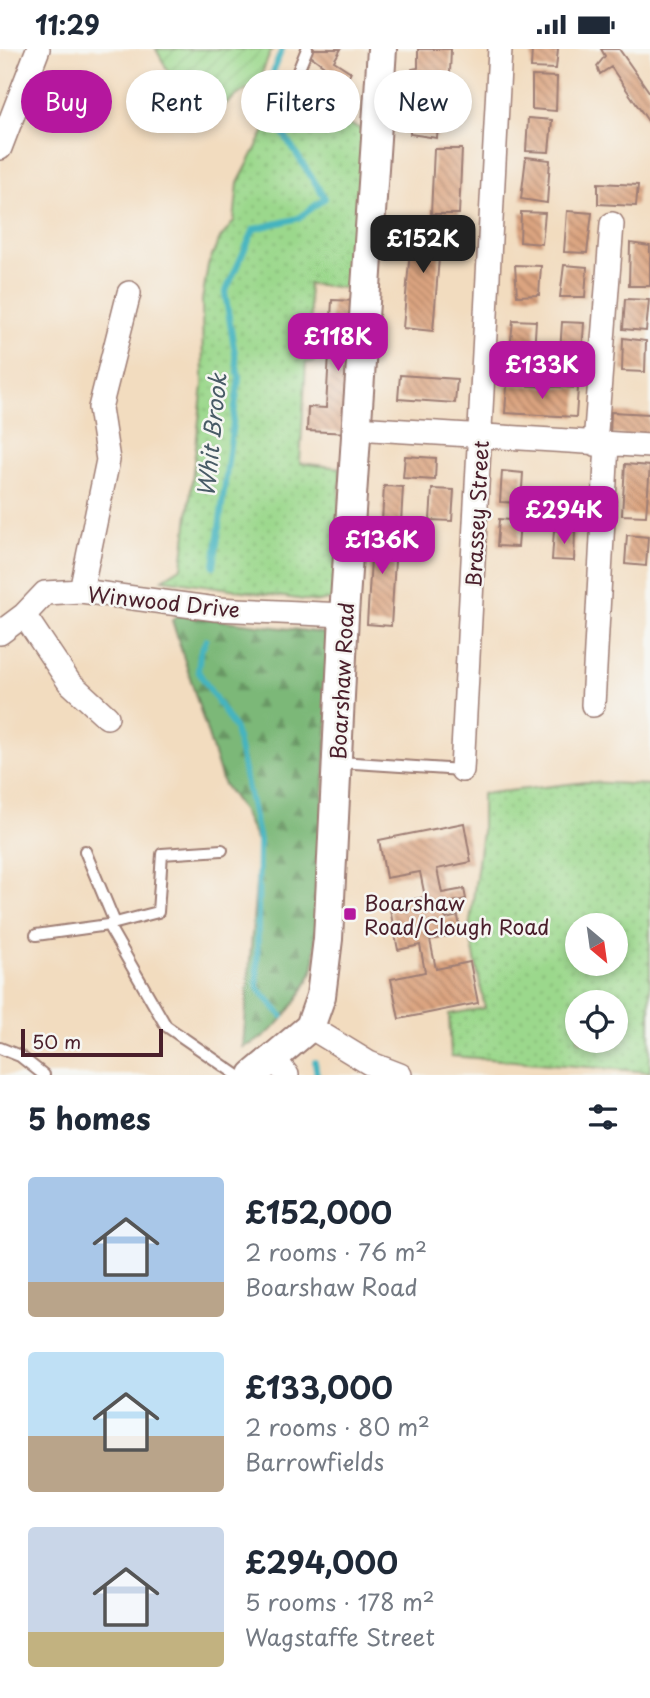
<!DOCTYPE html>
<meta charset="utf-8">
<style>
:root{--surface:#fff;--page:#f2f2f3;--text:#1f2937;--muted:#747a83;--accent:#b5179e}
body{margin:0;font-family:"Playpen Sans",sans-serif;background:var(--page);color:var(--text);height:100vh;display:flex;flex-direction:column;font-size:26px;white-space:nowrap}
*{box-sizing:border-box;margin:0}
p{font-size:23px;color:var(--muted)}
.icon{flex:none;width:38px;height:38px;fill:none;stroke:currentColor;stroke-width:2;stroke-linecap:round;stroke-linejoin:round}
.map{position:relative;height:1026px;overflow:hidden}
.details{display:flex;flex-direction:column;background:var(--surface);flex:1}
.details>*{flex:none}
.banner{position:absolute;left:21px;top:21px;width:609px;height:63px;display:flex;gap:14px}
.needle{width:46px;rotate:151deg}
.controls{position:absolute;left:565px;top:864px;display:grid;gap:14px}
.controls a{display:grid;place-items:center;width:63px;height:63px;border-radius:50%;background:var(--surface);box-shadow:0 4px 10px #0003;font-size:35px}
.scale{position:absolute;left:21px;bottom:18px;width:142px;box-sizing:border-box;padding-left:7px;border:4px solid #4a1f2b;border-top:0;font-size:19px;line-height:24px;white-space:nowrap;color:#4a1f2b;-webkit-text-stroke:5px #f6f6f2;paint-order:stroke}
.price{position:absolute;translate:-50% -60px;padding:0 16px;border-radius:14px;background:var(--accent);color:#fff;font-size:23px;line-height:46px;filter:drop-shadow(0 2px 4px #0008)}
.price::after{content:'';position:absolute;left:50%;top:42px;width:21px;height:16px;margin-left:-10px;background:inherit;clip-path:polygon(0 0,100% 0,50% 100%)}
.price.current{background:#222;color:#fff}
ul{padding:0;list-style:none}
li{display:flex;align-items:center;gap:21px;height:175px;padding:0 28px}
li span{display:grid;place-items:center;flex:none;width:196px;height:140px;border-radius:7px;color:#555}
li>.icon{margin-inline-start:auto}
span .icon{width:84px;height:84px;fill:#fffc;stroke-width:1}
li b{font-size:30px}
h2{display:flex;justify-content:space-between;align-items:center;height:84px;padding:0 28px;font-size:30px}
.chip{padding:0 24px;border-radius:32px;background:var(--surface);box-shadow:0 4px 10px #0003;font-size:24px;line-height:63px}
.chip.current{background:var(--accent);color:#fff}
.status{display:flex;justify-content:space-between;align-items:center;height:49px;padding:0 35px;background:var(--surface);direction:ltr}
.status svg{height:19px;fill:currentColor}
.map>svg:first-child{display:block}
</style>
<div class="status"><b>11:29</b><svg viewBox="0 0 49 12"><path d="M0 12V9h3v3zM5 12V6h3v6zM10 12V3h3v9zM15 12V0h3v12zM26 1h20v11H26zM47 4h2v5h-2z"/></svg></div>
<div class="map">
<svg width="650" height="1026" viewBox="0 0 650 1026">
<defs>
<pattern id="forest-firs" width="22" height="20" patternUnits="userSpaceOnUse" patternTransform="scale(1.75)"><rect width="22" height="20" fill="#7cb878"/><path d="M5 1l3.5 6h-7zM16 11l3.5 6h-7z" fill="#689563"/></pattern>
<pattern id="park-dots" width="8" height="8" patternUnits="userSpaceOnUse" patternTransform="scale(1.75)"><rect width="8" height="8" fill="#9bd88c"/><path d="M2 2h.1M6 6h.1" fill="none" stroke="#87b979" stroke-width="1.8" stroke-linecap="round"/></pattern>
<pattern id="garden-furrows" width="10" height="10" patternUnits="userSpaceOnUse" patternTransform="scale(1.75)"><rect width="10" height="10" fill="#9bd88c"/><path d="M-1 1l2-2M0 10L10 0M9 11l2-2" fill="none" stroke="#87b979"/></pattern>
<pattern id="building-back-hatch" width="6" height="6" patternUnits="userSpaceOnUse" patternTransform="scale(1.75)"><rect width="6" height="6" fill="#dba480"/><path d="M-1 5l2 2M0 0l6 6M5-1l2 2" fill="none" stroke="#b48569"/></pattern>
</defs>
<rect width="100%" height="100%" fill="#f6f6f2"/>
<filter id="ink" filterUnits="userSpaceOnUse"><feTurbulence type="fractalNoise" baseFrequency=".0143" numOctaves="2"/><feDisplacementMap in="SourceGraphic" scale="14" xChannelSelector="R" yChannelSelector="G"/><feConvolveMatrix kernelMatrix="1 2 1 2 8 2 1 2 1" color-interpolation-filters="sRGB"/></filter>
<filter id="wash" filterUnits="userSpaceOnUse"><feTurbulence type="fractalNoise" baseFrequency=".00686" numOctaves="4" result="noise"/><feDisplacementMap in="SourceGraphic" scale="28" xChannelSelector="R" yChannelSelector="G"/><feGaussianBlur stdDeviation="1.57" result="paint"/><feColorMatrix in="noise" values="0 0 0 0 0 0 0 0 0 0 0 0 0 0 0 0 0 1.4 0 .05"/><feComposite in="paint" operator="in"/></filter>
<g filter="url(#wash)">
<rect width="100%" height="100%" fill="#f2dcbf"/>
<path fill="url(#forest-firs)" stroke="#636c52" stroke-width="2" d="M178 566 323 584 332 594 314 919C302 947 275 989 243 998L259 797 242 761 223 734 172 571Z"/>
<path fill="url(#park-dots)" stroke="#727c5c" stroke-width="2" fill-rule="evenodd" d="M284 45 324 66 364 81 356 240 308 235 314 313 306 314 300 414 341 419 334 550 318 553 163 530 182 518 203 336 202 251 208 216 219 191 234 172 238 134Z
M586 733 650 736V1023L451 1007 449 965 485 959 469 881 482 783V745ZM578 877H616V915H578ZM578 954H616V992H578Z"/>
<path fill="url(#garden-furrows)" stroke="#727c5c" stroke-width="2" d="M156 0H272L259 31 197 75Z"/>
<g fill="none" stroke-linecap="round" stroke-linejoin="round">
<path stroke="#45b4bf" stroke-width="6" d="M214 517 239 329 225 244 254 180 299 169 325 149 262 52 282 0
M206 591 200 604 198 622 235 680 259 791 257 938 282 967
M315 1013 317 1026"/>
</g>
<g id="blocks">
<path fill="url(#building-back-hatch)" d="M311 0H341L334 12 351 23 340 46 321 37 331 22 308 5Z
M418 0H451L450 25H442L437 89 410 85 412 20 418 19Z
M532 0H558L556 20 531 19Z
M601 0H619L650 44V75L611 18 600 25 597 17 605 7Z
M532 27 557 28 556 62 532 60Z
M528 69 552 71 549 103 526 102Z
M434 100H462L459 165H431Z
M526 108 550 111 547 154 521 150Z
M598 134 638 136 636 157 598 155Z
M567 162 592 164 587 204 564 203Z
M521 163 545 164 542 195 520 193Z
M413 169 442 172 433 282 403 279Z
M630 194 650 197V237H629Z
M515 216 541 217 539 246 517 247Z
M564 216 587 218 585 248H560Z
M625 250 649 251 646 282 623 280Z
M332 251 357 252 350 384 307 382 308 358 326 359Z
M513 271 536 272 534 304 510 301Z
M562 273 584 274 582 305 560 304Z
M623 289 646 292 645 323 622 322Z
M400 326 457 330 455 354 398 350Z
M507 336 578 339 576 368 505 364Z
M611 363 650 365V388L610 385Z
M405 407 436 409 435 431 403 429Z
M625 415 650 417 646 467 622 466Z
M502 422 523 424 521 454 500 453Z
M384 437 403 438 401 474 382 473Z
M432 440 454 441 452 472 430 471Z
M499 470 520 472 518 498 497 497Z
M373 478 397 479 391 577 367 575Z
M554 481 575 482 574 512 552 511Z
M627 486 648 488 646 517 625 515Z
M464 774 471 813 437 820 442 844 464 840 466 850 443 855 446 870 458 867 461 885 430 891 436 920 470 913 478 954 399 970 391 930 425 923 420 896 398 901 389 855 425 848 420 823 386 829 379 791Z"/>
</g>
</g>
<g filter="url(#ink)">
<use href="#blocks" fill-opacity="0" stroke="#9e7e75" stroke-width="2"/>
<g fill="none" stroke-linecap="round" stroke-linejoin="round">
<defs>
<path id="service" d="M292 37 307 0
M339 713 462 721
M222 801 162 805 158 863 108 876 166 977 237 1026
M85 802 115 874
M36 886 108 876
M0 999 20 1007 44 1026"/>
<path id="minor" d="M0 99 38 0
M356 379 650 397
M595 395 612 175
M81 542 108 411 100 359 129 244
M24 566 69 633 107 668
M0 584 24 566 45 544 81 542 216 560 344 566
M593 656 607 395
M462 721 500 0
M310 978 369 1014 400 1026
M274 1010 287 1026"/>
<path id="tertiary" d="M253 1026 310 978 321 947 328 890 344 566 382 0"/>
</defs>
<use href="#service" stroke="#9e7e75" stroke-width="14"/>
<use href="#minor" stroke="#9e7e75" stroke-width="26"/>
<use href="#tertiary" stroke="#9e7e75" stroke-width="32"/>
<use href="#service" stroke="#fff" stroke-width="10"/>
<use href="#minor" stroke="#fff" stroke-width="23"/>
<use href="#tertiary" stroke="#fff" stroke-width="28"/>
</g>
</g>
<rect fill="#b5179e" stroke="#f6f6f2" stroke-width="2.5" x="343" y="858" width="14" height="14" rx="3.5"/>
<g text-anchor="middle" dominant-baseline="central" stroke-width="5" stroke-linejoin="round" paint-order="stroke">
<g font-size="21" fill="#4a1f2b" stroke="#f6f6f2">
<text transform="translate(476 465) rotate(-87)">Brassey Street</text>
<text transform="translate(164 552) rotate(6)">Winwood Drive</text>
<text transform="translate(341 632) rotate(-87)">Boarshaw Road</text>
</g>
<g font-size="21" fill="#4a1f2b" stroke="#f6f6f2" text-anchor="start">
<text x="364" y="853">Boarshaw<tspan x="364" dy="24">Road/Clough Road</tspan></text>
</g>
<g font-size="23" font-style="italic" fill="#485b66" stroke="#f6f6f2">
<text transform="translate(211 386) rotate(-84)">Whit Brook</text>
</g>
</g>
</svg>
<div class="controls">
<a><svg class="needle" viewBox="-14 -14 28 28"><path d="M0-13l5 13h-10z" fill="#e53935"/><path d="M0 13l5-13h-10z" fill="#747a83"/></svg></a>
<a><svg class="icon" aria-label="locate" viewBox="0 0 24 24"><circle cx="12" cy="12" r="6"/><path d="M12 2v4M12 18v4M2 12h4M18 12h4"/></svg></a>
</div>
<div class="scale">50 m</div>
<b class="price current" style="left:423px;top:226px">£152K</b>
<b class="price" style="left:338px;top:324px">£118K</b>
<b class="price" style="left:542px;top:352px">£133K</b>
<b class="price" style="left:564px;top:497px">£294K</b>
<b class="price" style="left:382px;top:527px">£136K</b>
<div class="banner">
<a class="chip current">Buy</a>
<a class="chip">Rent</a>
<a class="chip">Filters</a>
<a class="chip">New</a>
</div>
</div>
<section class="details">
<h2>5 homes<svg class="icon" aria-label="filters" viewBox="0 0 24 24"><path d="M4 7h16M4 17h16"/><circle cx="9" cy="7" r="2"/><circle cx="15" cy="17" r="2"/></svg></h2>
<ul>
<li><span style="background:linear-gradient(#a9c7e8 75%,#b9a48a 0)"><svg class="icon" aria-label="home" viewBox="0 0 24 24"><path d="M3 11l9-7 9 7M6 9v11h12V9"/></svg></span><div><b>£152,000</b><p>2 rooms · 76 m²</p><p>Boarshaw Road</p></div></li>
<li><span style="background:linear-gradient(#bfe0f5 60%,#b9a48a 0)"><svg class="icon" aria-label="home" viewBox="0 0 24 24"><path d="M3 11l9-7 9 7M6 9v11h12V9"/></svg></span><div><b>£133,000</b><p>2 rooms · 80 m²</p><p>Barrowfields</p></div></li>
<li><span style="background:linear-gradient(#c9d6e8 75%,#c2b280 0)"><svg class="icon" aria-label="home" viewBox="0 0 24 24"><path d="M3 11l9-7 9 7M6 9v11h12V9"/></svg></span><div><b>£294,000</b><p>5 rooms · 178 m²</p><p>Wagstaffe Street</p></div></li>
</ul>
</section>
